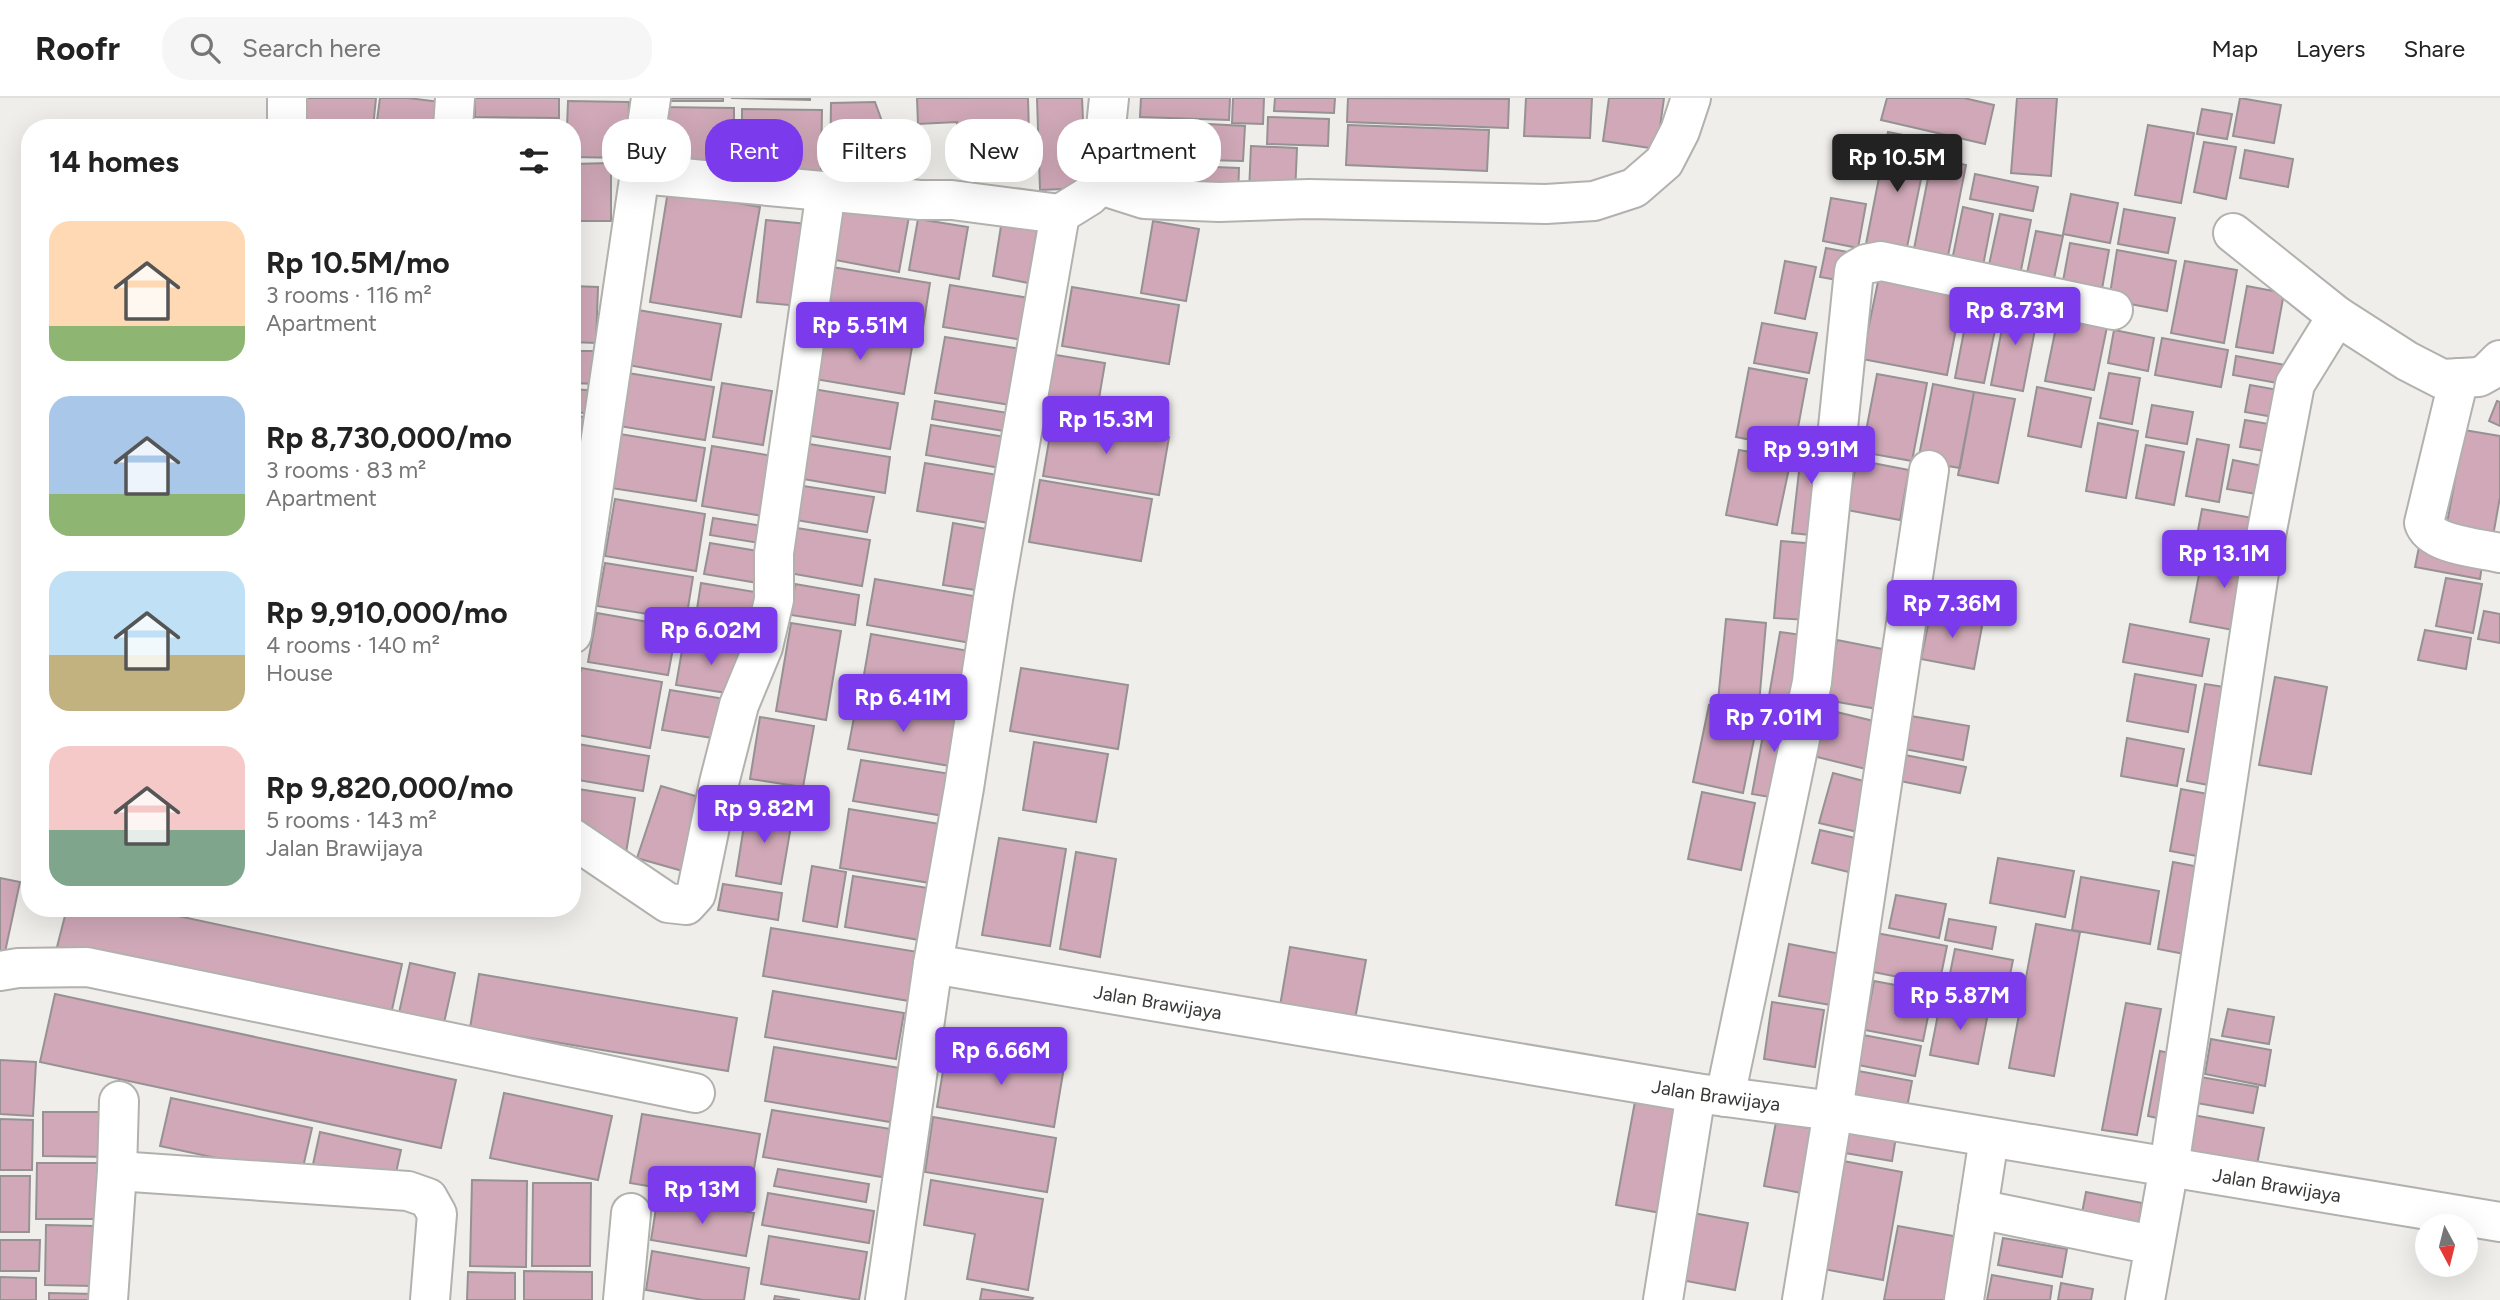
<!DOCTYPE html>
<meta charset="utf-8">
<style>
:root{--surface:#fff;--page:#f6f6f6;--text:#222;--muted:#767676;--line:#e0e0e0;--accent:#7c3aed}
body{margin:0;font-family:Figtree,sans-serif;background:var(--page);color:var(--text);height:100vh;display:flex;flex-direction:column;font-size:26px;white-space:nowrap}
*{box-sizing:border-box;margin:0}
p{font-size:23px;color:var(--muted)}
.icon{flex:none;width:38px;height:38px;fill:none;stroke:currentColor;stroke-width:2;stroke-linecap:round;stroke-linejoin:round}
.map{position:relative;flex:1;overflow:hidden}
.details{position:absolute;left:21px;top:21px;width:560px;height:798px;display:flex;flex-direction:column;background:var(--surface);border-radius:28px;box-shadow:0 7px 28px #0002}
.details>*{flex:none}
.hud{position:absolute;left:602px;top:21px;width:665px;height:63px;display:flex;gap:14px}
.needle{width:46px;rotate:173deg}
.controls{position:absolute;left:2415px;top:1116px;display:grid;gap:14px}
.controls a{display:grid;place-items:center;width:63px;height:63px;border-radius:50%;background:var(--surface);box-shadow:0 7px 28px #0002;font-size:35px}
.price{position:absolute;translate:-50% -60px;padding:0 16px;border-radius:7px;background:var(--accent);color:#fff;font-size:23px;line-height:46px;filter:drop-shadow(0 2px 4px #0008)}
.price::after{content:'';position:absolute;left:50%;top:42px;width:21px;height:16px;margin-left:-10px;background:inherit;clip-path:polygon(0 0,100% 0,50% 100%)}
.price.on{background:#222;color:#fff}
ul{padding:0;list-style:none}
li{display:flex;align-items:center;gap:21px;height:175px;padding:0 28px}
li span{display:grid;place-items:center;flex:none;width:196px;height:140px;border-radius:21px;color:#555}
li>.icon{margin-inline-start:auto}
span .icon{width:84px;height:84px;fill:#fffc;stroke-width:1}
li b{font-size:30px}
h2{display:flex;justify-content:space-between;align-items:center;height:84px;padding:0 28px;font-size:30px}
.tag{padding:0 24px;border-radius:28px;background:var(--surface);box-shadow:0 7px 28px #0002;font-size:24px;line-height:63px}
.tag.on{background:var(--accent);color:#fff}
header{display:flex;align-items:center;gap:42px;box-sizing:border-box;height:98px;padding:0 35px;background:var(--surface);border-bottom:2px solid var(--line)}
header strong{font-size:33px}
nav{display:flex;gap:38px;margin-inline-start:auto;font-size:24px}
.search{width:490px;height:63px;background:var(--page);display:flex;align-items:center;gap:18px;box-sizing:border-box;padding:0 24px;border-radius:28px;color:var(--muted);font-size:26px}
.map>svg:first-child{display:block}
</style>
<header>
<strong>Roofr</strong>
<div class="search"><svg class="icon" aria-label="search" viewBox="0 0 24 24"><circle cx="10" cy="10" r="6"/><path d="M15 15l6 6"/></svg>Search here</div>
<nav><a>Map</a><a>Layers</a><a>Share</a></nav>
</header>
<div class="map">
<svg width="2500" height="1202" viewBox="0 0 2500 1202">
<rect width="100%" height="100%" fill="#efeeea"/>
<path fill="#d0a8b7" stroke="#969294" stroke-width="2" d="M302 0H376L373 30H298Z
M380 0H408L449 5 446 30H376Z
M475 0H559V20L475 19Z
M666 0H723V3H666Z
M731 0H810V2Z
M917 0H1028L1030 72 959 75 957 24 918 26Z
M1037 0H1082L1086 90 1040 92Z
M1141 0H1230L1229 22 1140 19Z
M1233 0H1264L1263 26 1232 25Z
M1275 0H1335L1334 15 1274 13Z
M1348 0 1509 1 1508 30 1347 24Z
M1526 0H1592L1590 40 1524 38Z
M1609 0H1664L1657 51 1603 43Z
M1887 0H1964L1994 7 1985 46 1881 22Z
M2017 0H2057L2051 78 2011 75Z
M2240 0 2281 7 2274 45 2233 38Z
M568 3 629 4 628 60 572 59V30H567Z
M875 4 904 84 830 82 831 5Z
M658 9 734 10V70L657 69Z
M742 11 822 12 821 77H742Z
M2202 11 2232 16 2227 41 2197 36Z
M1268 19 1329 21 1328 48 1267 46Z
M1208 26 1245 28 1243 63 1206 62Z
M560 27V30H484Z
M1348 27 1489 32 1487 73 1346 67Z
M2148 27 2194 35 2181 105 2135 97Z
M1146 28 1196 29 1195 62 1144 61Z
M1888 34 1929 42 1905 159 1865 151Z
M2204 44 2236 49 2226 101 2194 94Z
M1251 48 1297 50 1295 96 1249 94Z
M2245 52 2293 61 2288 89 2240 80Z
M1932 60 1966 67 1945 173 1911 166Z
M611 65V123H572V66Z
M1162 65 1185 66 1183 94 1161 93Z
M1188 68 1239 70 1238 98 1188 95Z
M1975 76 2038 89 2033 113 1970 101Z
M668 93 760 109 741 219 650 204Z
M2071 96 2118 105 2110 145 2063 136Z
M1831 100 1866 106 1858 150 1823 143Z
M840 101 910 113 899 174 830 161Z
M1963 109 1993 116 1981 178 1950 172Z
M2124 111 2175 120 2168 155 2118 146Z
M2000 116 2031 122 2019 182 1987 176Z
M918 121 968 129 959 181 909 172Z
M766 122 808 126 799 208 757 204Z
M1002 122 1038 127 1028 185 993 178Z
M1153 123 1199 131 1186 203 1141 195Z
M2036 133 2063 138 2052 190 2025 185Z
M2070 145 2109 152 2100 202 2061 194Z
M1826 150 1848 154 1843 183 1820 179Z
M2117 152 2176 163 2167 213 2109 202Z
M1785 163 1816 169 1805 221 1775 215Z
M2185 163 2237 172 2224 245 2171 235Z
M826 168 930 185 921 242 817 225Z
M1879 179 1963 195 1947 277 1862 261Z
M950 187 1035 201 1028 243 943 229Z
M572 188 598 189 596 245 572 244Z
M2247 188 2284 195 2273 255 2236 249Z
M1072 189 1179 207 1169 266 1062 248Z
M1970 202 2000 208 1984 285 1955 280Z
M2007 205 2039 211 2023 293 1991 287Z
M638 212 721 226 711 282 628 267Z
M2059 215 2108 224 2094 292 2045 283Z
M1762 225 1817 235 1809 275 1754 265Z
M2114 232 2154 240 2148 273 2108 265Z
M817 233 912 249 904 296 809 280Z
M945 239 1027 252 1017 308 935 295Z
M2162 240 2228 252 2221 289 2155 277Z
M572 253H597L596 286 572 285Z
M1050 256 1105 265 1097 312 1042 303Z
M2236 258 2291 268 2288 287 2233 277Z
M1749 270 1807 281 1794 351 1736 339Z
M628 275 714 289 705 342 619 328Z
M2109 275 2140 280 2132 326 2100 320Z
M1877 276 1927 285 1912 363 1862 354Z
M722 285 772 293 763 347 713 339Z
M1933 286 1974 294 1960 370 1918 363Z
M2250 287 2284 293 2279 320 2245 314Z
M2037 289 2091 300 2081 349 2028 338Z
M572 291 599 293 597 316 572 314Z
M813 291 898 305 890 351 805 337Z
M1974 294 2015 301 1998 385 1958 377Z
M935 303 1014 316 1010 334 932 321Z
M2497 303 2500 304V328L2489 323Z
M2152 307 2193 314 2187 346 2146 339Z
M572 318 587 319 585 371 572 370Z
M1053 320 1169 339 1159 397 1043 378Z
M2245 322 2281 328 2277 355 2240 349Z
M2098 325 2138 333 2126 400 2086 393Z
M931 327 1012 340 1006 371 926 357Z
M2464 332 2500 338V399L2493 438 2446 431Z
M620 336 705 350 696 403 611 390Z
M1803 338 1830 341 1819 438 1792 435Z
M2197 341 2229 347 2219 404 2186 398Z
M803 345 890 359 885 395 797 380Z
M2146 347 2184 354 2174 407 2136 400Z
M712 348 779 359 769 419 702 408Z
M1739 352 1791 361 1777 427 1726 417Z
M1857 362 1909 372 1900 422 1847 412Z
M2233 362 2273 370 2268 398 2227 391Z
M925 365 1004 378 995 426 917 413Z
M1040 382 1152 401 1141 463 1029 444Z
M797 387 874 399 867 434 790 421Z
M615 401 705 416 696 473 605 458Z
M2202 411 2264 422 2258 454 2196 443Z
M713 420 768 429 765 446 710 437Z
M953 425 998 433 988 494 943 487Z
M797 430 870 442 862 488 789 475Z
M1781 443 1817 446 1809 522 1774 520Z
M710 445 764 454 758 485 704 476Z
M2419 449 2483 460 2480 481 2415 469Z
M2204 450 2258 460 2244 534 2190 524Z
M605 465 693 479 686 522 597 508Z
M2446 480 2482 486 2473 535 2436 528Z
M875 481 979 499 971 545 867 527Z
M701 485 761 495 752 547 693 537Z
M795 486 859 497 855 527 791 517Z
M1931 513 1983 523 1974 571 1921 561Z
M2484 513 2500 516V545L2478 541Z
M597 515 677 529 668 577 588 564Z
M1726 521 1766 525 1759 606 1718 603Z
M791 525 841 533 826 622 776 613Z
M2130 526 2209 541 2202 578 2123 564Z
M2425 532 2471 540 2466 571 2418 562Z
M1780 534 1810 538 1800 603 1769 598Z
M871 536 969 553 959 610 861 594Z
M684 541 746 551 739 597 676 587Z
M1837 542 1893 553 1883 612 1826 602Z
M581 570 662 584 650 650 572 636V620Z
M1021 570 1128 587 1118 651 1010 633Z
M2135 576 2196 587 2188 634 2127 623Z
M2275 579 2327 589 2311 676 2259 667Z
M2205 586 2237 591 2219 689 2187 683Z
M670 592 731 602 725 642 662 632Z
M857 604 958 620 950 668 848 651Z
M1709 607 1759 617 1743 695 1693 684Z
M1816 609 1886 626 1874 673 1805 656Z
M1768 610 1797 615 1781 701 1752 696Z
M1911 618 1969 628 1963 662 1904 651Z
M760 619 814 628 803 689 750 681Z
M2127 640 2184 651 2177 688 2121 678Z
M1034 644 1108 656 1096 724 1023 712Z
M572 645 649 658 643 693 572 681Z
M1905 657 1966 669 1960 695 1900 683Z
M861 662 951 676 944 718 853 703Z
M1833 675 1879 687 1866 736 1819 725Z
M661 688 709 702 686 774 637 760Z
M572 690 635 700 626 755 572 731Z
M2181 691 2219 698 2208 760 2170 753Z
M1702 694 1755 705 1741 772 1688 761Z
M747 709 793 716 781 786 736 778Z
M849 711 940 726 930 785 840 770Z
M1820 732 1869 743 1861 777 1812 765Z
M999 740 1066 751 1050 848 982 837Z
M1076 754 1116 761 1100 859 1060 851Z
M1998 760 2074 773 2065 819 1990 805Z
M2173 764 2210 771 2195 858 2158 851Z
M812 768 846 774 837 829 803 823Z
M853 778 928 790 919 842 845 829Z
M2081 779 2159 793 2150 846 2072 832Z
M0 780 20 784 5 854 0 853Z
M723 786 782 795 778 822 718 812Z
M1896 797 1946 806 1939 840 1889 830Z
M67 810H141L402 866 390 921 57 849Z
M1949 821 1996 829 1992 851 1945 842Z
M2036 826 2080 834 2054 978 2009 970Z
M771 830 918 854 909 903 763 878Z
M1876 835 1947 848 1939 887 1868 873Z
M1789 846 1851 858 1842 909 1779 898Z
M1290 849 1366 862 1355 921 1280 908Z
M1955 851 2013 862 2004 906 1946 895Z
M410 865 455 875 442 934 397 924Z
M479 876 737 920 728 973 470 930Z
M1874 883 1933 894 1923 943 1865 932Z
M773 893 904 915 896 961 765 939Z
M55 896 456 982 441 1050 40 964Z
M1941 901 1989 910 1978 966 1930 957Z
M1772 904 1824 912 1815 969 1764 961Z
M2126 905 2161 911 2137 1037 2102 1032Z
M2228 911 2274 919 2269 946 2222 938Z
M1858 936 1921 948 1915 978 1853 966Z
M2211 941 2271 952 2265 988 2205 976Z
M774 949 900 970 890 1024 765 1003Z
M947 949 1064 969 1054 1029 937 1009Z
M2160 953 2183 958 2170 1023 2148 1018Z
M0 962 36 964 33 1018 0 1016Z
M1853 972 1912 983 1906 1015 1846 1003Z
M2195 978 2258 989 2253 1015 2191 1004Z
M504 995 612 1018 598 1082 490 1060Z
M1636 998 1681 1006 1661 1115 1616 1107Z
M171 1000 312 1030 301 1078 160 1048Z
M772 1012 891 1031 882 1079 763 1059Z
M43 1014H110L109 1059 43 1058Z
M642 1016 760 1036 748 1105 630 1085Z
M2193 1017 2264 1030 2256 1072 2185 1059Z
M933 1019 1056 1040 1047 1094 925 1074Z
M0 1021 33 1022 32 1072H0Z
M1776 1024 1819 1032 1807 1096 1764 1088Z
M1837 1029 1896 1039 1892 1063 1833 1053Z
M320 1034 401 1052 393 1088 312 1071Z
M1838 1062 1902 1074 1883 1182 1818 1170Z
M37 1065H106V1121H36Z
M778 1071 869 1086 866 1104 774 1088Z
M0 1078H30L29 1134H0Z
M472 1082 527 1083 526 1169 470 1168Z
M931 1082 1043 1101 1028 1192 967 1181 975 1136 924 1127Z
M533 1085H591L590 1168H532Z
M2086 1094 2142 1105 2137 1135 2080 1125Z
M768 1095 874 1113 869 1145 762 1127Z
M658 1098 754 1115 746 1158 651 1142Z
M1693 1115 1748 1125 1735 1192 1681 1182Z
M46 1127 94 1128 93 1188 45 1187Z
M1898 1128 1959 1139 1947 1202H1884Z
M769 1138 867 1154 859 1202 761 1186Z
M2003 1140 2067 1151 2062 1179 1998 1167Z
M0 1142H40L39 1173H0Z
M652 1153 749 1170 744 1202H703L646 1192Z
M524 1173 592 1174V1202H524Z
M468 1174 515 1175V1202H467Z
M1992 1177 2052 1188 2050 1202H1987Z
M0 1179 36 1180V1202H0Z
M2061 1185 2093 1191 2091 1202H2058Z
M982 1191 1033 1200 1032 1202H980Z
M49 1195 96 1196V1202H49Z
M775 1198 800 1202H774Z"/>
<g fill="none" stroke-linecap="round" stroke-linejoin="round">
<defs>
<g id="minor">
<path d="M287 30V0"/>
<path d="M453 30 455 0"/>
<path d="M640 76 920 102H952L1060 116"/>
<path d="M1100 87 1144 101 1219 104 1309 101 1546 106 1594 103 1634 90 1664 64 1680 33 1691 0"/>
<path d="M2233 135 2337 218 2407 263 2442 281 2479 279 2488 274 2500 262"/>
<path d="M2459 280 2424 425C2431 447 2479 450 2500 455"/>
<path d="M572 536 651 0"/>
<path d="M572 740 668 805 686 807 696 796 719 685 739 607 763 549 774 502V455L826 93"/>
<path id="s1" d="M933 866 1696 995 1833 1013 2500 1124"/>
<path d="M0 873 18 870 87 869 695 995"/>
<path d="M1725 999 1812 584 1854 173 1866 166 1881 163 2113 212"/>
<path d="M117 1073 408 1093 428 1100 437 1116 430 1202"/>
<path d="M1978 1111 2153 1147"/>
<path d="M108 1202 117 1073 119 1003"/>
<path d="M623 1202 631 1115"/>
<path d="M885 1202 933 866 964 690 994 495 1060 116 1089 98 1100 87 1109 0"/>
<path d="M1663 1202 1696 995"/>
<path d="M1802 1202 1833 1013 1929 372"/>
<path d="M1964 1202 1989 1040"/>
<path d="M2145 1202 2169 1069 2259 474 2295 286 2337 218"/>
</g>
</defs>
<use href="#minor" stroke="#b2b1ae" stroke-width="42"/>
<use href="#minor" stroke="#fff" stroke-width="38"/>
</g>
<g text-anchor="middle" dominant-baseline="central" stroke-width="7" stroke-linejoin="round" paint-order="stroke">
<g font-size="19" fill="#373735" stroke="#efeeea">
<text stroke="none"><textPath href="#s1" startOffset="228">Jalan Brawijaya</textPath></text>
<text stroke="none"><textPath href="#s1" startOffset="794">Jalan Brawijaya</textPath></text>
<text stroke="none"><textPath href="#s1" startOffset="1362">Jalan Brawijaya</textPath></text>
</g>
</g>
</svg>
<div class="controls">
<a><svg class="needle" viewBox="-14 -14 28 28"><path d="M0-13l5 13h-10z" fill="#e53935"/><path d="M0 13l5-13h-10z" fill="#767676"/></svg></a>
</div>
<b class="price on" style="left:1897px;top:96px">Rp 10.5M</b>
<b class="price" style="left:2015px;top:249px">Rp 8.73M</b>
<b class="price" style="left:860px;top:264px">Rp 5.51M</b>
<b class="price" style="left:1106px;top:358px">Rp 15.3M</b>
<b class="price" style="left:1811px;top:388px">Rp 9.91M</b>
<b class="price" style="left:2224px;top:492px">Rp 13.1M</b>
<b class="price" style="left:1952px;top:542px">Rp 7.36M</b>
<b class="price" style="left:711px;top:569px">Rp 6.02M</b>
<b class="price" style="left:903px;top:636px">Rp 6.41M</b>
<b class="price" style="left:1774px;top:656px">Rp 7.01M</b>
<b class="price" style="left:764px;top:747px">Rp 9.82M</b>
<b class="price" style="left:1960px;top:934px">Rp 5.87M</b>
<b class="price" style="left:1001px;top:989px">Rp 6.66M</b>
<b class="price" style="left:702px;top:1128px">Rp 13M</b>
<div class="hud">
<a class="tag">Buy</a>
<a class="tag on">Rent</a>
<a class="tag">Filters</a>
<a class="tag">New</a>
<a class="tag">Apartment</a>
</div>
<section class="details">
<h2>14 homes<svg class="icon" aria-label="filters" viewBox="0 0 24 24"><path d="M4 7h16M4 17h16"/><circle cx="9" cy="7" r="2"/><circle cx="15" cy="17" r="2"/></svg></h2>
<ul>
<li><span style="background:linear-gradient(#ffd9b3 75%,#8fb573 0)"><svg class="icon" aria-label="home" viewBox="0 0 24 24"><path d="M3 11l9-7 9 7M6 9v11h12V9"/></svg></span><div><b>Rp 10.5M/mo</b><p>3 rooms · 116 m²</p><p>Apartment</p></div></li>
<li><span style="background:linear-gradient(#a9c7e8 70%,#8fb573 0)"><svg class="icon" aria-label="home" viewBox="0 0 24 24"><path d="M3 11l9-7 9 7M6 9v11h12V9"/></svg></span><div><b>Rp 8,730,000/mo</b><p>3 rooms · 83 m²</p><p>Apartment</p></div></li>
<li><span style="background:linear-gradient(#bfe0f5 60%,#c2b280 0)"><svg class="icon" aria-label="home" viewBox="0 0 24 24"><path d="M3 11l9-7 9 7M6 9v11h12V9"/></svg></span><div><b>Rp 9,910,000/mo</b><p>4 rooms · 140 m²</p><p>House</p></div></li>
<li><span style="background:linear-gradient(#f6c9c9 60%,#7fa58c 0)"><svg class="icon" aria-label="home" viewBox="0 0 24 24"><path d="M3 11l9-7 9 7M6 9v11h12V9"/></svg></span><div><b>Rp 9,820,000/mo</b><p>5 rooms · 143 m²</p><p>Jalan Brawijaya</p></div></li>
</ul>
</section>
</div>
